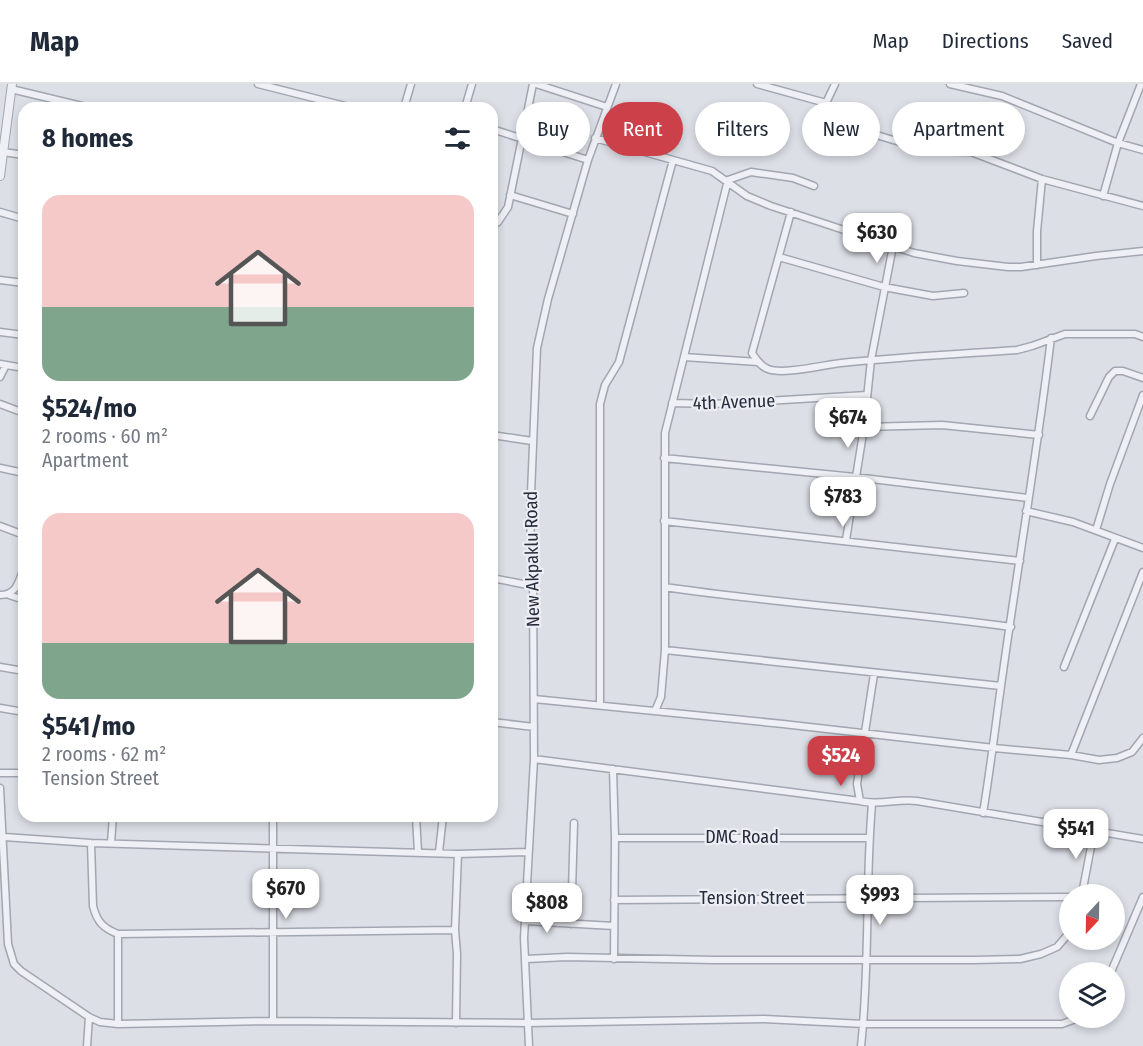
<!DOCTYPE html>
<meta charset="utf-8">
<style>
:root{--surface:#fff;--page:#f6f6f7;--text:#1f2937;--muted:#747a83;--line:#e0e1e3;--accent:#cc4149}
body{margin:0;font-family:"Fira Sans Condensed",sans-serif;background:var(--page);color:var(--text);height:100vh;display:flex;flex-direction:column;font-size:22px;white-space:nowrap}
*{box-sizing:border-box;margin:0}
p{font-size:20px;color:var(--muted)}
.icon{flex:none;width:33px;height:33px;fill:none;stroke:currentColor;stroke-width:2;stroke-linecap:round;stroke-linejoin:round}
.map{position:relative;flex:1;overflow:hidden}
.side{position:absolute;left:18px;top:18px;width:480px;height:720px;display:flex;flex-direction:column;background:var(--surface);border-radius:18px;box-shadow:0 3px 9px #0003}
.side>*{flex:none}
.top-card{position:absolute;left:516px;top:18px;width:537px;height:54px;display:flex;gap:12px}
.needle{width:39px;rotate:202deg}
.buttons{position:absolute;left:1059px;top:800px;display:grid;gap:12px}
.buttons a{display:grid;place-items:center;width:66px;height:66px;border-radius:50%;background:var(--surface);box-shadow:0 3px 9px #0003;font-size:30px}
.price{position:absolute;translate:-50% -51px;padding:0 14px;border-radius:12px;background:#fff;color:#222;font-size:20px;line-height:39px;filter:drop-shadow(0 2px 3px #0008)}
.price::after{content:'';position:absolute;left:50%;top:36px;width:18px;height:14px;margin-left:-9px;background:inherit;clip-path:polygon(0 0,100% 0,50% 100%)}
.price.selected{background:var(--accent);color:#fff}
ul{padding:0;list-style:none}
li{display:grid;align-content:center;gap:12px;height:318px;padding:0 24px}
li span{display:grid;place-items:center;height:186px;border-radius:18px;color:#555}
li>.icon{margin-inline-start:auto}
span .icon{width:108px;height:108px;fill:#fffc;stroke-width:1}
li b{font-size:26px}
h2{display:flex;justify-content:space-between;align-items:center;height:72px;padding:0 24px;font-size:26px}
.pill{padding:0 21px;border-radius:27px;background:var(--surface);box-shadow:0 3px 9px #0003;font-size:21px;line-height:54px}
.pill.selected{background:var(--accent);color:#fff}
header{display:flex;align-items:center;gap:36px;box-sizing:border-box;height:84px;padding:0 30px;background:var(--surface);border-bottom:2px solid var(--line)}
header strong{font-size:28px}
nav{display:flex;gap:33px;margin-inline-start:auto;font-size:21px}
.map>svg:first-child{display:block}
</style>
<header>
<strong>Map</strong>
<nav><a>Map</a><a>Directions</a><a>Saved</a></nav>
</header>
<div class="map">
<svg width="1143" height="962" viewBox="0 0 1143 962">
<rect width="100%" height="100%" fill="#dcdfe6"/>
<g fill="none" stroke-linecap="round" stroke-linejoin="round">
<defs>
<path id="minor" d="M258 0 353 24
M536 0 607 23
M757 0 826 19 839 34 860 46 913 62 939 67 971 68 1042 95 1143 122
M950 0 1002 12 1118 59 1143 66
M11 5 90 24
M826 19 835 0
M404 24 411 0
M465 24 472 0
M492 45 588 76
M595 54 712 87 747 112 771 122 914 169 957 177 1008 183H1021L1096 172 1143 167
M3 68 24 71
M728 96 751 88 793 94 814 102
M510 111 573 130
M1103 112 1118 59 1141 0
M0 128 24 135
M791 128 752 269C756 275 760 282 768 285 783 291 823 281 841 279 900 273 958 270 1017 266L1032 262 1065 250H1135L1143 253
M492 142 498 138 508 123 533 0
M779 173 884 203 933 212 964 209
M1037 181V147L1042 95
M0 196 24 199
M0 248 24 251
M684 273 758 278
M0 280 24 284
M0 293 6 281
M672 319 714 320 867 311
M0 320 24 329
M1090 332 1109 293 1115 287H1123L1143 294
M864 343 942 341 1039 351
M492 351 532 357
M664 374 855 393 1028 414
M0 384 24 389
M1026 427 1073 438 1143 464
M664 437 1020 477
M0 442 24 451
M1096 446 1110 400 1143 311
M846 456 864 343 871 276 893 162
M492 494 533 502
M665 503C780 520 896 527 1011 543
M0 511C17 511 19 497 24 483
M9 511 24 516
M665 566 1001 602
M0 583 24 587
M1064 583 1115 455
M534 615 783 640 994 664 1071 671 1099 676 1117 674 1132 668 1143 654
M600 621V320L605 301 619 278 673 76
M0 624 24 628
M655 627 661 613 665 566V349L728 96
M492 638 534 643
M1071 671 1143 488
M534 675 860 717C879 722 898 714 917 717L1143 755
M613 685 615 754 614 875
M0 689H24
M0 704 8 860 14 880 21 887 89 933 100 938 118 940 273 937 527 939 764 935 864 940H1062L1081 933
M860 717 857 700 874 590
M983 729C990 687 995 645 1001 602 1017 486 1037 370 1051 254
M416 732 418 768
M4 753 91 759 458 770 528 768
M615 754H869
M91 759 93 822C97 838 103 844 118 850L455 846
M111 759 113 732
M439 768 443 732
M1082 810 1094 747
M614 816 1070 813
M525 837 614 842
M571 840 574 739
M118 850V940
M526 875 567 873 714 876H974L1020 875 1041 870 1057 863 1070 848
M1111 888 1143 813
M273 937V732
M456 939 457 870 455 846 458 770
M87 962 89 933
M529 962 524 854 534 675 533 502 530 434 537 264 548 215 588 76 616 0
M861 962C870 882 865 801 872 720"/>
<path id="tertiary" d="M0 92 12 0"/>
</defs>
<use href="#minor" stroke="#a2a6b0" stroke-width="9"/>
<use href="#tertiary" stroke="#a2a6b0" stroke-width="10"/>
<use href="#minor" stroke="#eff0f5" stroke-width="6"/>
<use href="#tertiary" stroke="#eff0f5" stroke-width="8"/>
</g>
<g text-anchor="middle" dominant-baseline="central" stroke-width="4.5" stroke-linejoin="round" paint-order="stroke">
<g font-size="18" fill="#262c3c" stroke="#eceef4">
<text transform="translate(734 318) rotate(-2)">4th Avenue</text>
<text transform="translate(532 475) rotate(-91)">New Akpaklu Road</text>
<text x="742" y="753">DMC Road</text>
<text x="752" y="814">Tension Street</text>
</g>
</g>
</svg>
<div class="buttons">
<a><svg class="needle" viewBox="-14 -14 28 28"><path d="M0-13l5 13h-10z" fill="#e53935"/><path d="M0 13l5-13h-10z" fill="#747a83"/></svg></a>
<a><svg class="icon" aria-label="layers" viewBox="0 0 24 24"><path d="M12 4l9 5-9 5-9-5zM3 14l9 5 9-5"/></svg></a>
</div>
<b class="price" style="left:877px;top:180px">$630</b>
<b class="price" style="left:848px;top:365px">$674</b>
<b class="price" style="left:843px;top:444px">$783</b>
<b class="price selected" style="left:841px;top:703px">$524</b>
<b class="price" style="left:1076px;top:776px">$541</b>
<b class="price" style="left:286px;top:836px">$670</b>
<b class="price" style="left:880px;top:842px">$993</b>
<b class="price" style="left:547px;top:850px">$808</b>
<div class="top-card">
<a class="pill">Buy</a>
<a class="pill selected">Rent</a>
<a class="pill">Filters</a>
<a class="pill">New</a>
<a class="pill">Apartment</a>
</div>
<section class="side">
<h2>8 homes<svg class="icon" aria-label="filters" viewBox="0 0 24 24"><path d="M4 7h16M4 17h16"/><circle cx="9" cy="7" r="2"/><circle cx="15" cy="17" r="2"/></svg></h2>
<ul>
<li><span style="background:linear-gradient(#f6c9c9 60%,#7fa58c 0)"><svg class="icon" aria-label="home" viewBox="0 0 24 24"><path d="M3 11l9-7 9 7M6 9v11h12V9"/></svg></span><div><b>$524/mo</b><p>2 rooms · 60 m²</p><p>Apartment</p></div></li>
<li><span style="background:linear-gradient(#f6c9c9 70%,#7fa58c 0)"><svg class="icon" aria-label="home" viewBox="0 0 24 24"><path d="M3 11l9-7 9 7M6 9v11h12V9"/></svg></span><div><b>$541/mo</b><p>2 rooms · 62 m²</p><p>Tension Street</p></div></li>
</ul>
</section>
</div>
